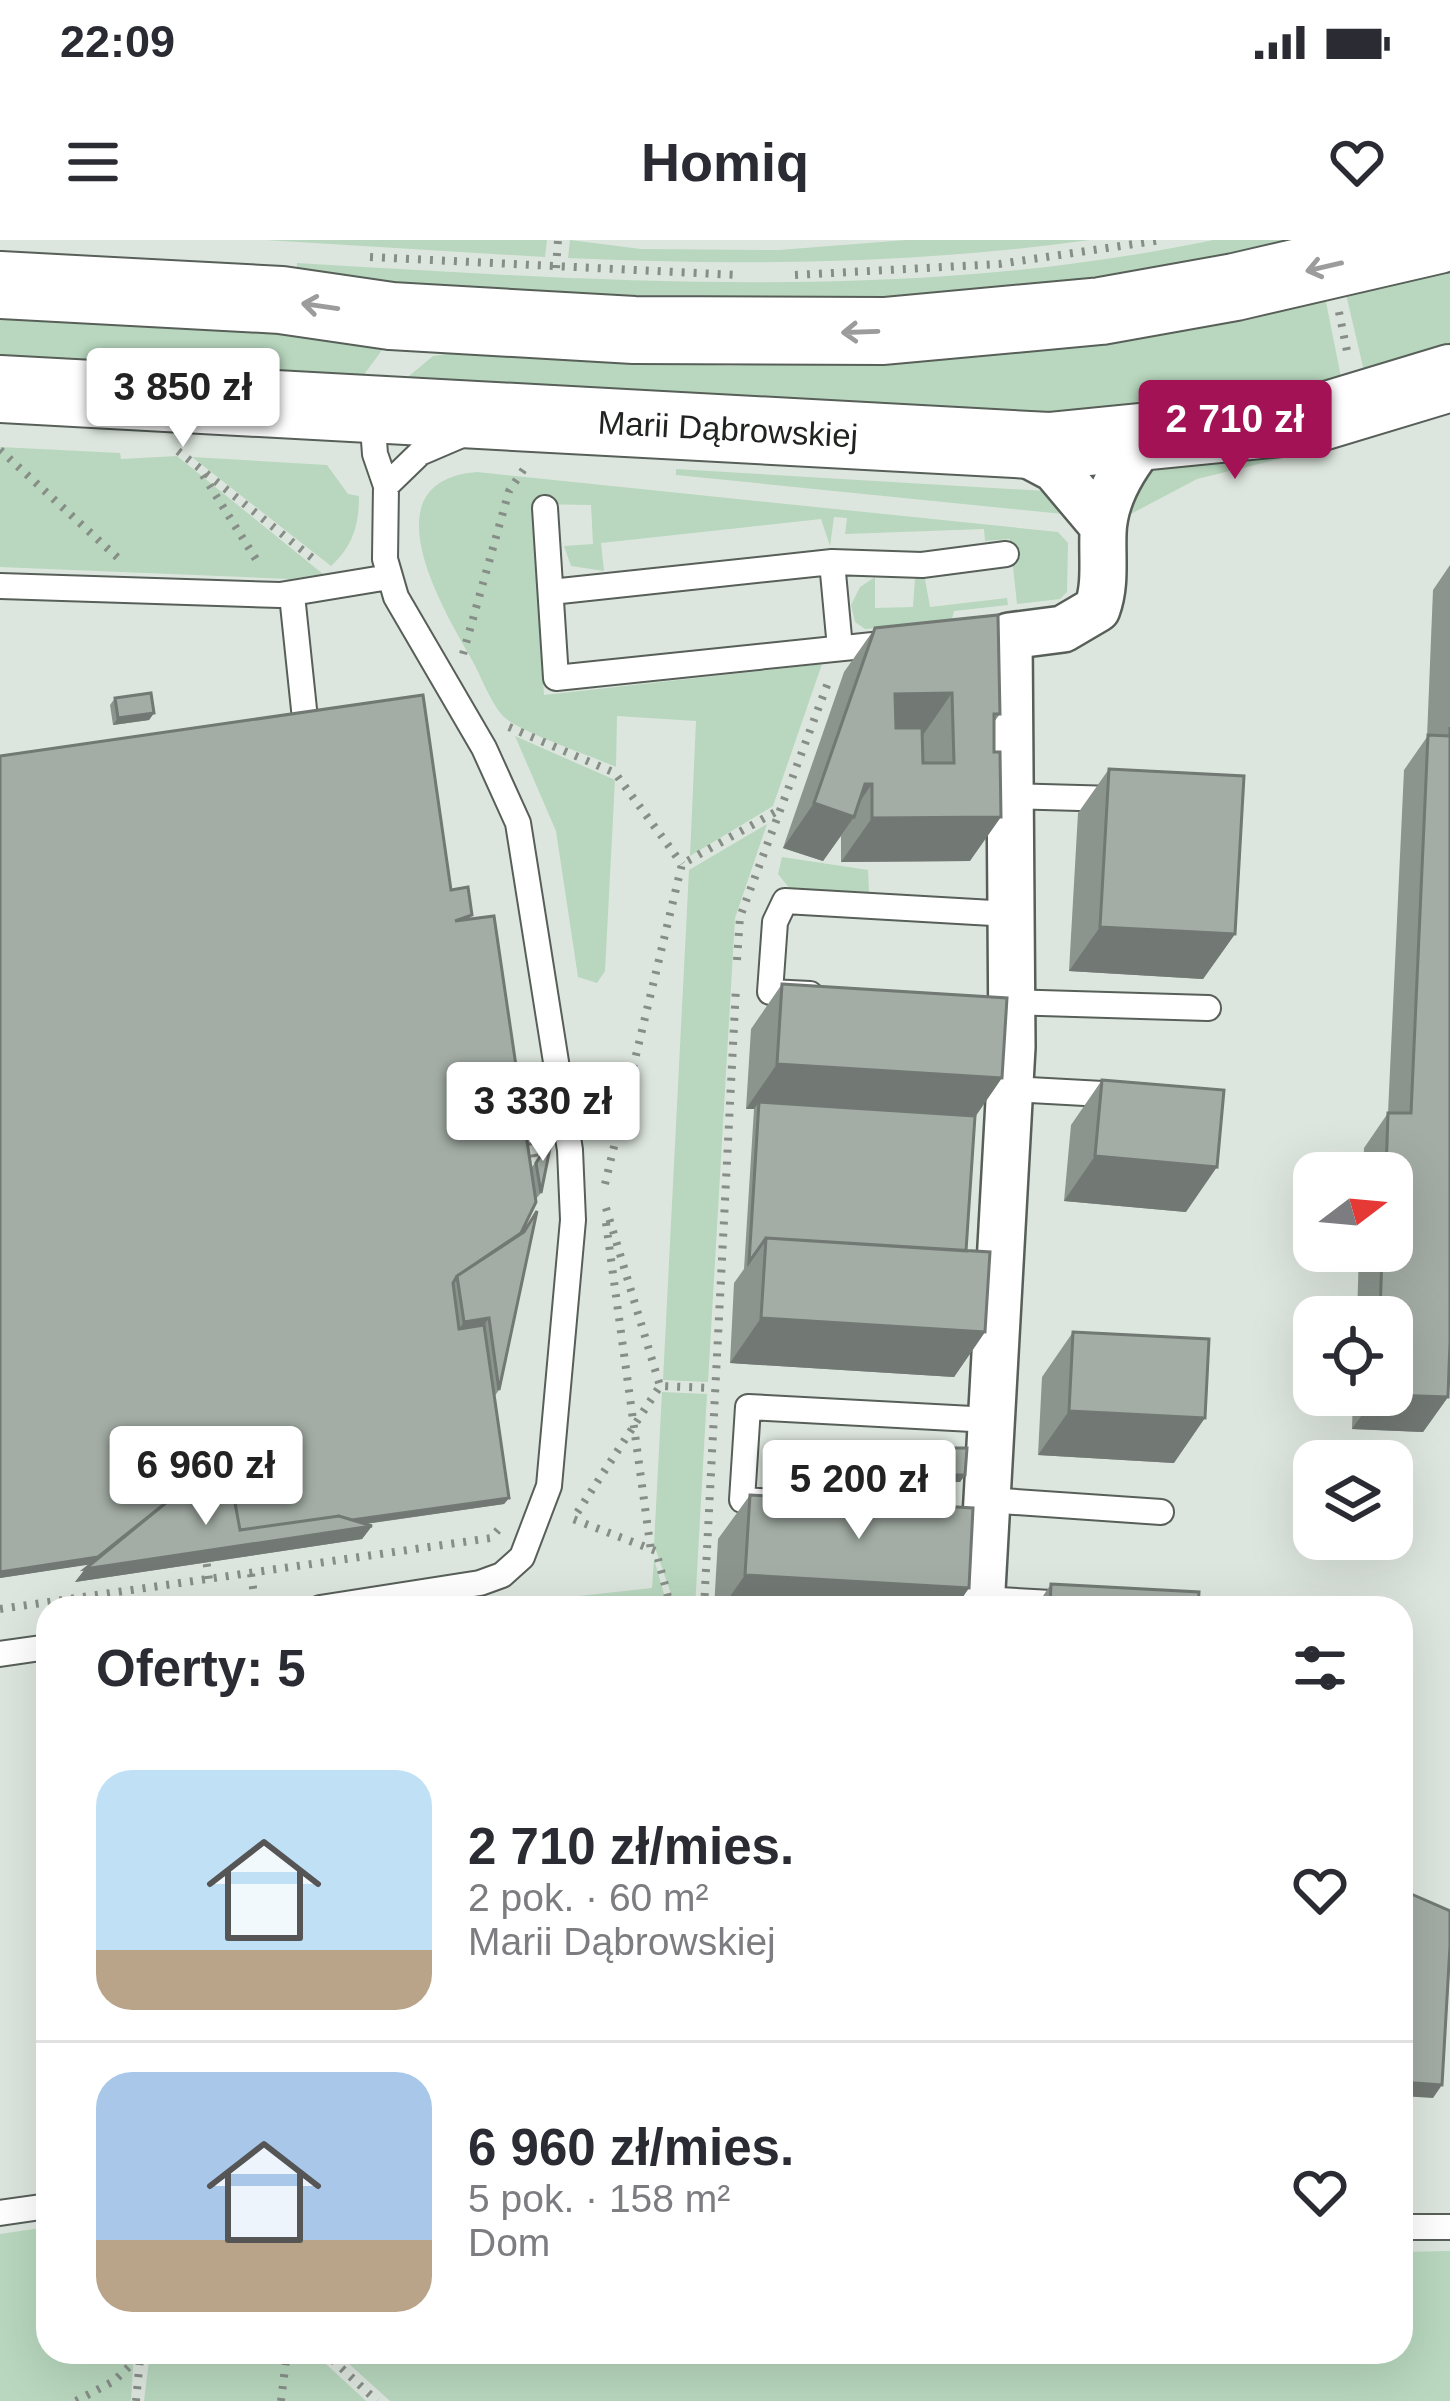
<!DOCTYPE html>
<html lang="pl">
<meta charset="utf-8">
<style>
:root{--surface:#fff;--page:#f7f7f7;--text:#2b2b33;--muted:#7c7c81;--line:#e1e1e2;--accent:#a31255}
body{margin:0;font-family:Helvetica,sans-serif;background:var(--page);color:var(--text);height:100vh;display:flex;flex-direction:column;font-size:45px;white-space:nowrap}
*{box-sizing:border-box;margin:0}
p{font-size:39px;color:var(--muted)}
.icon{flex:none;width:66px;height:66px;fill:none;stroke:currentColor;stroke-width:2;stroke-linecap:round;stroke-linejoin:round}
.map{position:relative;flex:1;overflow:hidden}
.sheet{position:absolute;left:36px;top:1356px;width:1377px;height:768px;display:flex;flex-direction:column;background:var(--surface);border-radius:36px;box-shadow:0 12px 48px #0002}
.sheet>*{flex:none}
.needle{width:78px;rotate:74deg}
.tools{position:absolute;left:1293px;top:912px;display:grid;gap:24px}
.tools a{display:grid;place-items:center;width:120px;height:120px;border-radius:24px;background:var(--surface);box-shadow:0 12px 48px #0002;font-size:60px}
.price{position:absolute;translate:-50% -102px;padding:0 27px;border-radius:12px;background:#fff;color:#222;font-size:39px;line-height:78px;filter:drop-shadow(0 3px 6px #0008)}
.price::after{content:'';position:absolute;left:50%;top:72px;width:36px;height:27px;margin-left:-18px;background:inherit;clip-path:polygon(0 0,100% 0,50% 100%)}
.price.selected{background:var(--accent);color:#fff}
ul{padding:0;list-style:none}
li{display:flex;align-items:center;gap:36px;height:300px;padding:0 60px}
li+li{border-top:3px solid var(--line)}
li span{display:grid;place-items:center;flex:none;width:336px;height:240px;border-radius:36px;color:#555}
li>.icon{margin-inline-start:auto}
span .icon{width:144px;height:144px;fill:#fffc;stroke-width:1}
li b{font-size:51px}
h2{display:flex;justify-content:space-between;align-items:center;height:144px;padding:0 60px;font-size:51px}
.status{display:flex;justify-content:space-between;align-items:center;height:84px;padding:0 60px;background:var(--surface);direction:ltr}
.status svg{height:33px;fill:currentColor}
header{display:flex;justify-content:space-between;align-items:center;height:156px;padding:0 60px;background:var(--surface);font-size:54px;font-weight:700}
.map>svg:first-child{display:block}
</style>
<div class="status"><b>22:09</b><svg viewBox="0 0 49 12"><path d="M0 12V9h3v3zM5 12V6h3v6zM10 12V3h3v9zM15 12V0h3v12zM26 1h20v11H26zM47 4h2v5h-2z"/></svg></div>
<header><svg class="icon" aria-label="menu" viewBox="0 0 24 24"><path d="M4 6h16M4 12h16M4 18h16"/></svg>Homiq<svg class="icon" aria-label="heart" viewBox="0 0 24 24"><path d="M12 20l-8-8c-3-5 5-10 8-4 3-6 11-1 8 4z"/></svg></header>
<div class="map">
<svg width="1450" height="2161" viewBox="0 0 1450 2161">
<rect width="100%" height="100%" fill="#dde6de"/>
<path fill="#b8d7be" d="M265 0H547L545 17Z
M570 0 641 9 779 10 906 0H1090C916 24 743 26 568 18Z
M1213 0H1295C1179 26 1062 47 944 56 729 73 511 51 296 41L297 23C604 41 909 64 1213 0Z
M1450 7V104L1364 131 1341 33Z
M1321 37 1341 137 1231 162 1079 181 403 141 433 116 463 112 730 126 805 122Z
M0 67 388 102 357 144 0 127Z
M1353 201 1197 239 1127 276 1136 244 1152 228Z
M0 207 120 213 121 219 177 216 323 334 290 339 0 327Z
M192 217 327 225 348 254 359 256C359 285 353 306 331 326Z
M676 229 1045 251 1073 275 676 235Z
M477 232 1058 292 1068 303 1067 352 1060 359 1017 364 1010 299 985 301 984 289 845 294 847 278 834 277 830 306 821 279 601 303 604 331 571 326 564 306 593 304 591 265 532 264 544 455 822 424 773 566 690 616 696 481 617 476 616 527C592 516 520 492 504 477 491 464 481 436 472 420 443 369 366 241 477 232Z
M875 337V368L913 367 915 338 925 339 930 367 1007 358 1008 365 954 371 951 383 865 389 855 382 851 365 860 347Z
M515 496 615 540 605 731 597 743 578 737 556 591Z
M767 584 735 678 708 1142 663 1140 689 630Z
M782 617 868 630 869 652 790 649 778 634Z
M662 1152 707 1154 695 1368H676L654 1305Z
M654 1319 668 1368H581L579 1356 652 1348Z
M48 1987V2112H134L131 2161H0V1994Z
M1450 2011V2161H390L336 2112H1401V2012Z
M150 2112H313L366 2161H144Z"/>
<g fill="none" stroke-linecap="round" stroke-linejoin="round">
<defs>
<path id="lane" d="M386 246 420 213 462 195
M545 268 556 438 892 403
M832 322 840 408
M0 346 280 355 389 337
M551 352 832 322 922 325 1006 314
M292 355 305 479
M1011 556 1116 559
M810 754 770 752 775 682 785 661 1010 674
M1006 762 1208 768
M1010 849 1121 855
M987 1260 1161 1272
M774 1262 742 1260 748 1167 991 1180
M981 1359 1069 1364
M320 1368 480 1343 502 1335 522 1317 549 1246 573 980 570 910 518 583 484 508 396 357 385 319 386 246 375 214 372 174
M0 1414 48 1407
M0 1973 48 1966
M1401 1987H1450"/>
<path id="street" d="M1012 206 1055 229 1103 286
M981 1368 1012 807 1009 396 1063 389 1097 369C1106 345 1102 319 1103 293 1104 258 1125 224 1147 198"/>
<g id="secondary">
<path d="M0 45 281 60 391 76 634 90 884 91 1101 71 1235 47 1438 0"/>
<path id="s1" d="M0 149 1049 206 1311 180 1450 138"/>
</g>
</defs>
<use href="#lane" stroke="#575f58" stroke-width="28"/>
<use href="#street" stroke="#575f58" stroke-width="50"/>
<use href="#secondary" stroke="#575f58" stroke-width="70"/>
<path stroke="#878d87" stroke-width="8" stroke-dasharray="3 9" stroke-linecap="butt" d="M370 17 738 35
M556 28 558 0
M795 35 999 24 1161 0
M1339 72 1348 116
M0 210 118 318
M178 211 316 321
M203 235 259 324
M463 414 509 251 524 229
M509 487 615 533 682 624
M737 720 740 677 829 440
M522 831 536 929
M605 944 682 624 779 570
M606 968 660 1146
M606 983 651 1311
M205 1312 209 1340
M251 1334 256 1368
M671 1368 656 1311 573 1279 660 1146 712 1148
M704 1368 736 747
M0 1369 491 1298 498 1290
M324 2112 377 2161
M76 2161 114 2141 140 2116
M136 2161 140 2119
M281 2161 287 2112"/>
<use href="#lane" stroke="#fff" stroke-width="24"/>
<use href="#street" stroke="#fff" stroke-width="45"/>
<use href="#secondary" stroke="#fff" stroke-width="66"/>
</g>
<path fill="#8c948e" d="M1450 325V1102L1448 1157 1423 1192 1352 1189 1353 1155H1392V1077H1357L1359 1011H1392V933H1363L1364 908 1388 873 1404 530 1427 497 1433 350Z
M875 388 1000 474 994 482 970 621 841 622V596L823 621 783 608 844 432Z
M115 458 154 473 149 480 113 485 110 465Z
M0 516 451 650 469 679 531 929 542 911 541 953 535 960 521 993 537 971 499 1150 494 1157 509 1258 504 1264 366 1284 372 1286 362 1299 75 1342 90 1324 0 1338Z
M1109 529 1235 694 1203 739 1069 731 1078 573Z
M782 744 975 876 966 1011 985 1092 954 1137 730 1123 734 1043 744 1029 754 869H746L751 789Z
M1102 840 1186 972 1064 961 1071 885Z
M1073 1092 1174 1223 1038 1215 1042 1137Z
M951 1208 965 1235 960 1242H945L946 1214Z
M750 1255 969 1348 955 1368H714L718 1299Z
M1051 1344 1198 1368H1035Z"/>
<path fill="#727874" d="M952 453 921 498 864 499 895 454Z
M154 473 149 480 113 485 118 478Z
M865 544H872L850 576 854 577 823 621 783 608 814 563Z
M1001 577 970 621 841 622 872 578Z
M1100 687 1235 694 1203 739 1069 731Z
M777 824 1002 838 971 883 759 862 754 869H746Z
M1095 916 1217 927 1186 972 1064 961Z
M489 1078 479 1092 454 1096 464 1082Z
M761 1078 985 1092 954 1137 730 1123Z
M1376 1155H1392L1448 1157 1423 1192 1352 1189Z
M1069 1171 1205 1178 1174 1223 1038 1215Z
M950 1235H965L960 1242H945Z
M197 1257 93 1324 0 1338V1332Z
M509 1258 504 1264 230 1303 235 1296Z
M372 1286 362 1299 75 1342 85 1329Z
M745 1335 969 1348 955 1368H722Z
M1401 1842 1442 1845 1433 1858 1401 1856Z"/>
<path fill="#a3aca5" stroke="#727874" stroke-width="3" fill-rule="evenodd" d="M998 375 1000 474H994V512H1000L1001 577 872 578V544H865L854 577 814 563 875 388ZM952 453 954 523H923L922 488H896L895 454Z
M151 453 154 473 118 478 115 458Z
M423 455 451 650 468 647 472 675 455 681 494 676 536 962 521 993 457 1036 453 1043 459 1089 484 1085 509 1258 352 1280 339 1276 240 1290 231 1241 183 1249 98 1317 0 1332V516Z
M1450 487V1102L1448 1157 1392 1155V1077H1380L1382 1011H1392V933H1386L1388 873H1411L1428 495 1450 496Z
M1109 529 1244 536 1235 694 1100 687Z
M782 744 1007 758 1002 838 777 824Z
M1102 840 1224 850 1217 927 1095 916Z
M759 862 975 876 966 1011 766 998 749 1022Z
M552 897V898L541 953 536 923Z
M537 971 499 1150 489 1078 464 1082 457 1036 524 992Z
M766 998 990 1012 985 1092 761 1078Z
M1073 1092 1209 1099 1205 1178 1069 1171Z
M951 1208H967L965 1235H950Z
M231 1241 240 1290 339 1276 372 1286 85 1329 183 1249Z
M750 1255 973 1268 969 1348 745 1335Z
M1051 1344 1199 1352 1198 1368H1050Z
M1409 1653 1450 1671V1706L1442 1845 1401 1842V1663L1408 1666Z"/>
<defs><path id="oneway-shaft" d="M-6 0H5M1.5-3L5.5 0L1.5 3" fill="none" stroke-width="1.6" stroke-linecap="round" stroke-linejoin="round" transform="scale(3)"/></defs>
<g stroke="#9b9c9b">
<use href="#oneway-shaft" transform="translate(1324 27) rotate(167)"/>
<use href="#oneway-shaft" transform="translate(320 66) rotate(-172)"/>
<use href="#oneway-shaft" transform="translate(860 92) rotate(178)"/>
</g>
<g text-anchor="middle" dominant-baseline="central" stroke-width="10" stroke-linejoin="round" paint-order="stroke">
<g font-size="33" fill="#202320" stroke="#eaf3ec">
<text stroke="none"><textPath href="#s1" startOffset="729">Marii Dąbrowskiej</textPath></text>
</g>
</g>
</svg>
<div class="tools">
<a><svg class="needle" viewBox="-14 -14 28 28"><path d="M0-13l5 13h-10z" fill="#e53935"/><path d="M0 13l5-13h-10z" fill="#7c7c81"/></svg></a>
<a><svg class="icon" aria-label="locate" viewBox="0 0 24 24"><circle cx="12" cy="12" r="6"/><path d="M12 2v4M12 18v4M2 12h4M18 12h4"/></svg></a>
<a><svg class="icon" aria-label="layers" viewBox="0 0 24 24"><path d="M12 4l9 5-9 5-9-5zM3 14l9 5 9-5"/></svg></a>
</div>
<b class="price" style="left:183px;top:210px">3 850 zł</b>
<b class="price selected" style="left:1235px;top:242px">2 710 zł</b>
<b class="price" style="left:543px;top:924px">3 330 zł</b>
<b class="price" style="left:206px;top:1288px">6 960 zł</b>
<b class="price" style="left:859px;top:1302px">5 200 zł</b>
<section class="sheet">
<h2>Oferty: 5<svg class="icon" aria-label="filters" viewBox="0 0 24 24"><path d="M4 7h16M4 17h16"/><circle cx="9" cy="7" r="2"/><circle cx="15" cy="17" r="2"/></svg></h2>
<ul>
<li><span style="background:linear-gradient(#bfe0f5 75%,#b9a48a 0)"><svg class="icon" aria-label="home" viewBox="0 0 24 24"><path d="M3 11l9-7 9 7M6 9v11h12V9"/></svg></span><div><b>2 710 zł/mies.</b><p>2 pok. · 60 m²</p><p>Marii Dąbrowskiej</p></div><svg class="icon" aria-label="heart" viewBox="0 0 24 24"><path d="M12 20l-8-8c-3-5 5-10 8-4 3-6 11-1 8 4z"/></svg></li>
<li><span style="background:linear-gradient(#a9c7e8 70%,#b9a48a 0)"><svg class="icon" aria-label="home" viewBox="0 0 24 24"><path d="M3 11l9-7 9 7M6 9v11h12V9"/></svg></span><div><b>6 960 zł/mies.</b><p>5 pok. · 158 m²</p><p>Dom</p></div><svg class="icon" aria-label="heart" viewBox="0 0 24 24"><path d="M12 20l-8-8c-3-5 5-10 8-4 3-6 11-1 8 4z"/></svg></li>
</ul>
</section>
</div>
